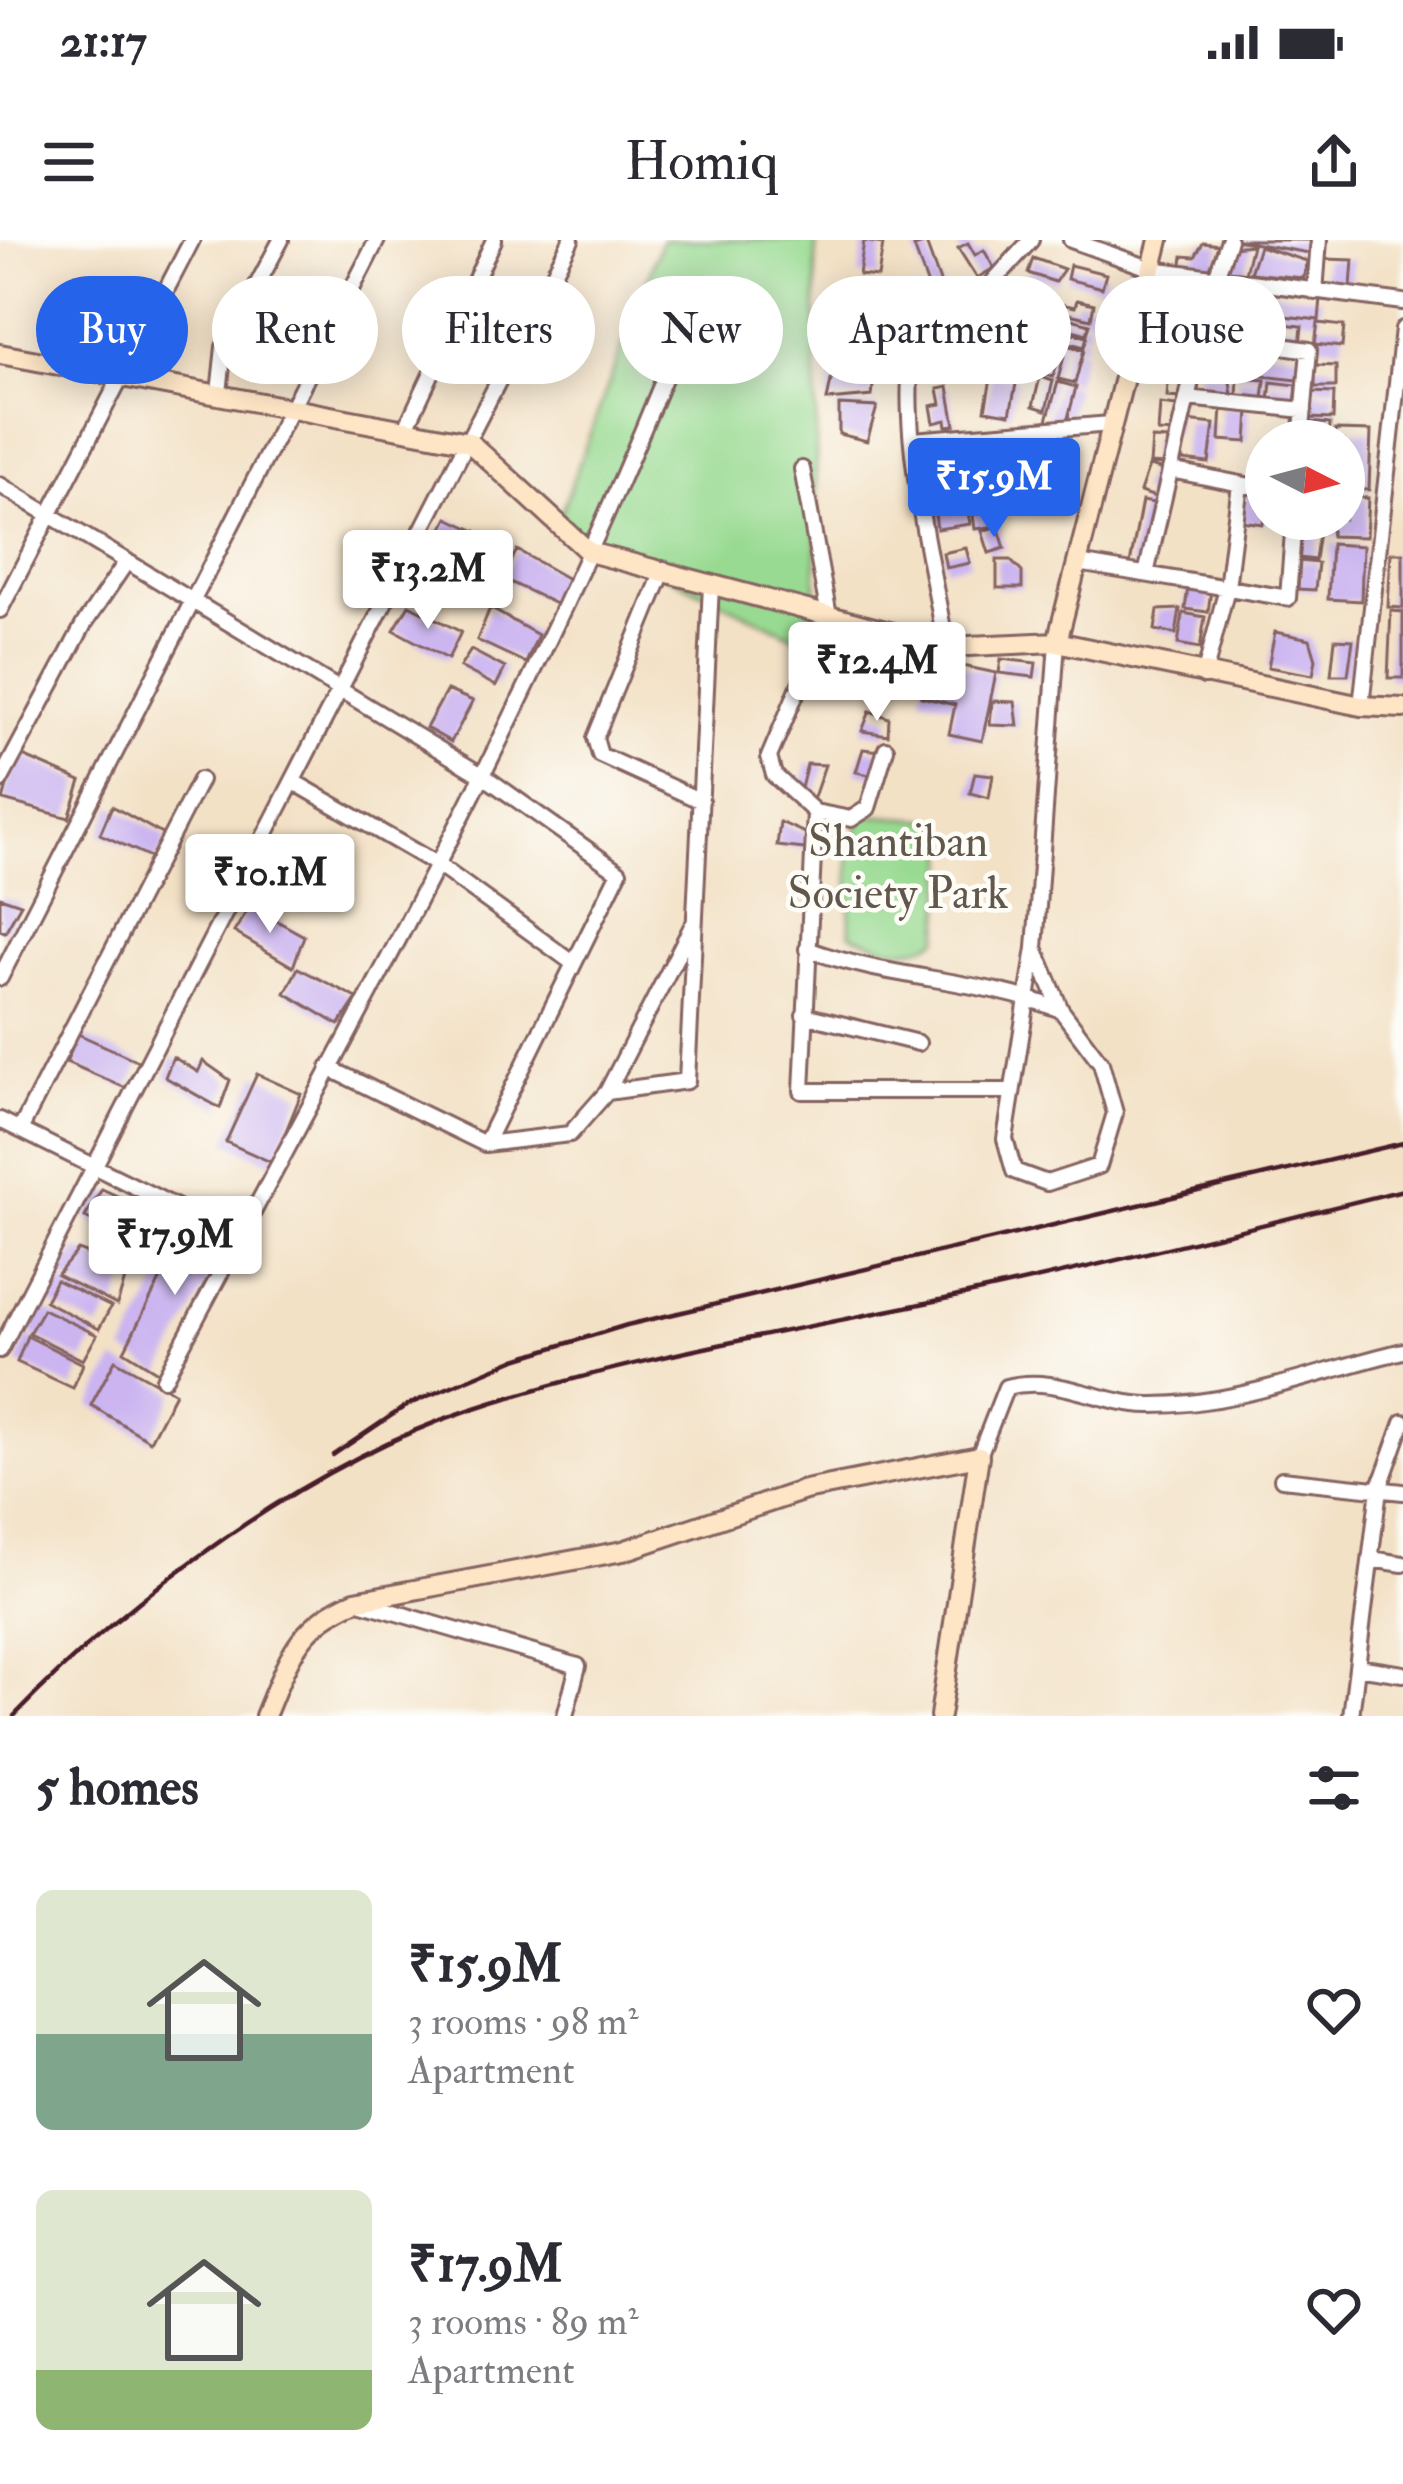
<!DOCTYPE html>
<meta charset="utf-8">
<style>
:root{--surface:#fff;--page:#f2f2f3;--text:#2b2b33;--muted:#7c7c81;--accent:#2563eb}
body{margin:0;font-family:"IM FELL Double Pica",serif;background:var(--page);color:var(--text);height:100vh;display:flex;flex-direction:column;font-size:45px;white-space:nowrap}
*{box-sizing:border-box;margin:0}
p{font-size:39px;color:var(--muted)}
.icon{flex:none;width:66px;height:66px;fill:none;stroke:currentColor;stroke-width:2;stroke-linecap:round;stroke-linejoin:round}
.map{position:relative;height:1476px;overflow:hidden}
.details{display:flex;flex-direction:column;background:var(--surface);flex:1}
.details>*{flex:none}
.banner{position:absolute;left:36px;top:36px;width:1332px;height:108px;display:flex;gap:24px}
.needle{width:78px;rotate:96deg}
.buttons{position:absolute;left:1245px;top:180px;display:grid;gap:24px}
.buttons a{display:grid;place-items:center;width:120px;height:120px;border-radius:50%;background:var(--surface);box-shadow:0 6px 30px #0003;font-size:60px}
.price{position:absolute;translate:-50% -102px;padding:0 27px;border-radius:12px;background:#fff;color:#222;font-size:39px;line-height:78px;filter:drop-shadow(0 3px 6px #0008)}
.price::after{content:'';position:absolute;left:50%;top:72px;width:36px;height:27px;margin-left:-18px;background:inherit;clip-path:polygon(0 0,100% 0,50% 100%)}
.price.on{background:var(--accent);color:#fff}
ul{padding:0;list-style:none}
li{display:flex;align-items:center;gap:36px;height:300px;padding:0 36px}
li span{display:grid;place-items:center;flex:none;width:336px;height:240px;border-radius:18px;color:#555}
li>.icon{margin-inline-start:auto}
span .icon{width:144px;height:144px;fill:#fffc;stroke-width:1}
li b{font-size:51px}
h2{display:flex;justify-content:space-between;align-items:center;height:144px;padding:0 36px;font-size:51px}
.pill{padding:0 42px;border-radius:54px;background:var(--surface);box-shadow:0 6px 30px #0003;font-size:42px;line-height:108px}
.pill.on{background:var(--accent);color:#fff}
.status{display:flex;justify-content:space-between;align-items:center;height:84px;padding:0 60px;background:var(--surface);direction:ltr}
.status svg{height:33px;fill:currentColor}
header{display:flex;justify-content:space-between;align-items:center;height:156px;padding:0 36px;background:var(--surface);font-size:54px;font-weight:600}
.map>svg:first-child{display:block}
</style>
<div class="status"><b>21:17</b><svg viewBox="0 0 49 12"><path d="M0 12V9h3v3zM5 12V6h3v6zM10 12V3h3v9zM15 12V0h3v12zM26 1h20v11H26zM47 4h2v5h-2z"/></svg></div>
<header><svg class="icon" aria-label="menu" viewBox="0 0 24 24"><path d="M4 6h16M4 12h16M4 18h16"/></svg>Homiq<svg class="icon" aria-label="share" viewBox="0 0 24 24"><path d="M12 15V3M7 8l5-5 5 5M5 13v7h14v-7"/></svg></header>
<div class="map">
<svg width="1403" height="1476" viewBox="0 0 1403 1476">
<rect width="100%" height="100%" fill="#fdfcf7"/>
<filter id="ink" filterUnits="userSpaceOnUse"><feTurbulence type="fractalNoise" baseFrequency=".00833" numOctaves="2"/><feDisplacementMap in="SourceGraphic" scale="24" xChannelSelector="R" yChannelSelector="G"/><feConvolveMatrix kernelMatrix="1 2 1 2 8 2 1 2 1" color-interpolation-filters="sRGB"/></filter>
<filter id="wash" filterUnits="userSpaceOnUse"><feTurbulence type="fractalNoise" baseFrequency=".004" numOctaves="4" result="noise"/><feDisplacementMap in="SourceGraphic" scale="48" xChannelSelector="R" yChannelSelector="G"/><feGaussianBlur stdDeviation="2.7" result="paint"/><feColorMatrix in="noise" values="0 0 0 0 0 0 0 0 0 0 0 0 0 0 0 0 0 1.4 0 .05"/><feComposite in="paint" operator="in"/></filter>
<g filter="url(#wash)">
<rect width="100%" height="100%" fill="#f3e1c6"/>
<path fill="#98da91" stroke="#717c5e" stroke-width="3" d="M662 0H816V407L557 283Z
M861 575 934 580 949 596 939 698C909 719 882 707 850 694L849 617Z"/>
<g id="blocks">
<path fill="#cbb4f0" d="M1235 0H1311L1309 13Z
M864 1 883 4 878 37 859 35Z
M926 3 944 53 932 57 914 7Z
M968 3 975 15 984 10 994 28 977 38 958 8Z
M1203 3 1220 5 1216 35 1181 31 1183 16 1195 17Z
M1252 5 1245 33 1224 34 1232 7Z
M1259 6 1307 21 1304 38 1250 33Z
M1033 18 1064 29 1055 42 1028 33Z
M1325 19 1353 20 1351 47 1324 45Z
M1070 25 1106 34 1102 48 1067 39Z
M1210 42 1256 47 1254 69 1208 63Z
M1269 51 1321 58 1319 80 1267 74Z
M987 53 996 82 960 94 950 65Z
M1007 55 1017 98 1009 112 997 57Z
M866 56H889L888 85H866Z
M1077 60 1094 64 1091 79 1060 72 1061 64 1075 67Z
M1179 65 1210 67 1207 92 1175 87Z
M951 69 957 96 923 95 926 81Z
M1057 75 1090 84 1087 94 1054 85Z
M1264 82 1302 86 1300 105 1262 101Z
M1318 83 1344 86 1342 107 1315 104Z
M1052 87 1087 97 1084 107 1049 97Z
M1171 92 1192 95 1188 126 1167 123Z
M996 93 998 105 992 106 996 126 975 131 971 111 964 113 962 100Z
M1025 94 1043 99 1034 132 1016 128Z
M903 99V110L869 111 868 100Z
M1045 101 1062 105 1053 137 1037 133Z
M1208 101 1233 106 1229 127 1204 123Z
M1067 105 1084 110 1075 143 1058 139Z
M1238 106 1301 114 1298 140 1235 133Z
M960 117 962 132 937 135 935 120Z
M835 121 875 123 872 156 827 160Z
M1315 125 1336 126V147H1315Z
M1169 130 1185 131 1183 158 1167 157Z
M1200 131 1229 135 1232 155 1198 151Z
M992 134 1017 139 1010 174 985 170Z
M1040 137 1053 141 1046 170 1033 166Z
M1238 138 1265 140 1263 159 1237 157Z
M1058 142 1076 147 1066 186 1047 180Z
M1271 142 1297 145 1295 163 1269 160Z
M948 147 955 185 947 186 946 180 934 183 931 166 941 164 938 149Z
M1310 152 1334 153 1333 179 1309 178Z
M1160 164 1177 166 1175 193 1158 192Z
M839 165 877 167 867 201 839 194Z
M1222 167 1249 169 1247 202 1220 200Z
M1187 181 1214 184 1209 223 1182 220Z
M1311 182 1330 184 1329 201H1309Z
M1335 190 1371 191 1369 250 1344 249V201H1335Z
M1152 199 1168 200 1166 225 1150 224Z
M997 200 1004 238 991 240 984 202Z
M1031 200 1053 201 1051 228 1029 227Z
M958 215 961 226 927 233 925 222Z
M1015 223 1025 230 1051 231 1050 251 1012 245Z
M1149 226 1164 230 1156 257 1140 252Z
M991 251 997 286 975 289 970 255Z
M1247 251 1266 255 1263 284 1241 281Z
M1344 257 1368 258 1366 297 1331 296 1332 279H1344Z
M966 261 970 284 937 289 934 267Z
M1142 261 1154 263 1141 326 1130 324Z
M448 278 506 305 495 333 434 305Z
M998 286 1005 308 989 313 982 291Z
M1302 289 1319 291 1315 320 1299 318Z
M1331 304 1363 306 1361 361 1328 359Z
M966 308 970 323 946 328 943 313Z
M517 310 570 340 558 365 502 338Z
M432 311 491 336 478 361 422 338Z
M1391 313H1403V368L1388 367Z
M997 320H1010L1022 332V348H997Z
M1300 321 1318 323 1315 350 1298 349Z
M1188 347 1211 350 1208 372 1185 369Z
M409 365 461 392 448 419 394 390Z
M490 368 538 395 526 423 477 400Z
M1180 369 1176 394 1155 390 1158 370Z
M1391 371 1403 372V438H1388Z
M1183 373 1205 377 1200 408 1178 404Z
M1275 392 1310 399 1316 419 1313 435 1268 427Z
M1335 399 1353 400 1348 435H1331Z
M471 410 505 428 496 446 460 427Z
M929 419 996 433 982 501 949 494 955 465 921 457Z
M1001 419 1036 423 1034 437 999 433Z
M447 450 473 461 451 502 426 488Z
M992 461 1015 462 1018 486 990 485Z
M870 471 889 478 888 495 862 491Z
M863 509 881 511 878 537 856 532Z
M16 513 81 541 69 578 3 560Z
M807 524 825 525 813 560 801 548Z
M975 533 993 535 989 558 970 553Z
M112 566 167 597 157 620 100 594Z
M780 582 807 594 805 609 777 606Z
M0 657 21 664 5 692 0 690Z
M250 666 304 696 293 727 234 692Z
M298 728 357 758 339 785 285 753Z
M78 794 140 822 128 849 66 822Z
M173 817 198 832 203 821 230 840 220 868 165 837Z
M257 834 301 854 273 923 226 902Z
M102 949 161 976 144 1009 85 977Z
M190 981 225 1007 161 1134 124 1111Z
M78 1010 128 1030 117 1065 57 1035Z
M56 1040 111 1067 99 1089 45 1061Z
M43 1069 97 1095 83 1120 29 1093Z
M27 1096 83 1124 73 1148 17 1122Z
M115 1120 175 1153 150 1201 91 1165Z"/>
</g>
</g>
<g filter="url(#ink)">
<use href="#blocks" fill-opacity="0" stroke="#856361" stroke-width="3"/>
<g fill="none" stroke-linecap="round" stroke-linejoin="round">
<defs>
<path id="street" d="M1071 0 1152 29 1403 62
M1216 37 1229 0
M1315 52 1319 0
M219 153 224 107 281 0
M1187 158 1304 170
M405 190 494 0
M913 200 1111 184
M802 229 829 376 769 517 774 535 815 572 802 851H1011
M1170 230 1266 249
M0 245 485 537 619 632 485 904 570 894 607 852 687 841 711 345
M1078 323 1288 358 1294 279
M664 329 595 498 600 515 701 561
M1146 334 1202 94 1309 110 1301 201
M0 370 192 0
M946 407C933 324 885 144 925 72L984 52 1031 0
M1204 436 1227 348 1240 244
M1361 466 1403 89
M0 541 84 384 127 321
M294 542 438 625 573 723
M815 572 851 579 868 568 886 509
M1035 708 1061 770 1101 823 1115 873 1099 926 1047 943 1014 931 1005 899 1035 708 1057 402
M807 709C890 740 979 738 1061 770
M0 738 377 0
M804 775 918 803
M329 828 485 904
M607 852 692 686
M0 880 239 998
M20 890 200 540
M0 1110 571 0
M164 1139C345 797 537 461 679 101
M979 1216 1006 1147C1058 1134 1098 1164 1150 1165 1235 1166 1321 1130 1403 1111
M1282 1239 1403 1252
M1371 1319 1403 1324
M356 1361 578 1426 565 1476
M1357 1427 1403 1434
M1351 1476 1379 1249 1403 1182"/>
<path id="secondary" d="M0 114 469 202 589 312 946 407 1057 402 1159 0
M1057 402 1361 466 1403 468
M265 1476C289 1419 296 1386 355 1361L623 1311 805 1250 979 1216 940 1476"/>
</defs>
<use href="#street" stroke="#856361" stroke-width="20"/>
<use href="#secondary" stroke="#856361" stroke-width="24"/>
<use href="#street" stroke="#fff" stroke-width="14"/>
<use href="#secondary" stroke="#fde5c5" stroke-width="18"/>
<path stroke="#4a1f2b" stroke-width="4.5" d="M333 1215 407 1165 516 1119 627 1085 1403 903
M14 1476C129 1356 310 1223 469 1170 623 1119 786 1092 945 1059 1098 1026 1250 988 1403 950"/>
</g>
</g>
<g text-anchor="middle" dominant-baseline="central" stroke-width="9" stroke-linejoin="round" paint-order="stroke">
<g font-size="45" fill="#61574a" stroke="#fdfcf7">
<text x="898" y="602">Shantiban<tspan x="898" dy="52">Society Park</tspan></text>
</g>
</g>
</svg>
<div class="buttons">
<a><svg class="needle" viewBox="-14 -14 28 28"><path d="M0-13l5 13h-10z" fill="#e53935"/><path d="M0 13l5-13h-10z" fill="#7c7c81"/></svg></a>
</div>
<b class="price on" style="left:994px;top:300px">₹15.9M</b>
<b class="price" style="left:428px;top:392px">₹13.2M</b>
<b class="price" style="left:877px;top:484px">₹12.4M</b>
<b class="price" style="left:270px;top:696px">₹10.1M</b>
<b class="price" style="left:175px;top:1058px">₹17.9M</b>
<div class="banner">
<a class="pill on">Buy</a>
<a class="pill">Rent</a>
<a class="pill">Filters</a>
<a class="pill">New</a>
<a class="pill">Apartment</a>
<a class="pill">House</a>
</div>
</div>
<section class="details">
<h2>5 homes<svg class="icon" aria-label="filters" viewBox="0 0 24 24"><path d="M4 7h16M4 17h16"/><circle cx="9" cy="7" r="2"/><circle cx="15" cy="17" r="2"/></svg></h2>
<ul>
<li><span style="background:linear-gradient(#dfe7d0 60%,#7fa58c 0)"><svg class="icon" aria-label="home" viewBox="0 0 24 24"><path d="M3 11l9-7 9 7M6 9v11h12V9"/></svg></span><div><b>₹15.9M</b><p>3 rooms · 98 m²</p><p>Apartment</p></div><svg class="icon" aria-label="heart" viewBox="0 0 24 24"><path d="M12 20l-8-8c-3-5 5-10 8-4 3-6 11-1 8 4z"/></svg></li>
<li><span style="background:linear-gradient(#dfe7d0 75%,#8fb573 0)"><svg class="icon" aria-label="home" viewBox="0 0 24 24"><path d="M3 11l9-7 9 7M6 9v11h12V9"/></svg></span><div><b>₹17.9M</b><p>3 rooms · 89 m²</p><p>Apartment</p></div><svg class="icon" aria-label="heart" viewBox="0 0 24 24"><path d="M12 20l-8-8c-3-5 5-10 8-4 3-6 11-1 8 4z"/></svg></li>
</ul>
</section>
